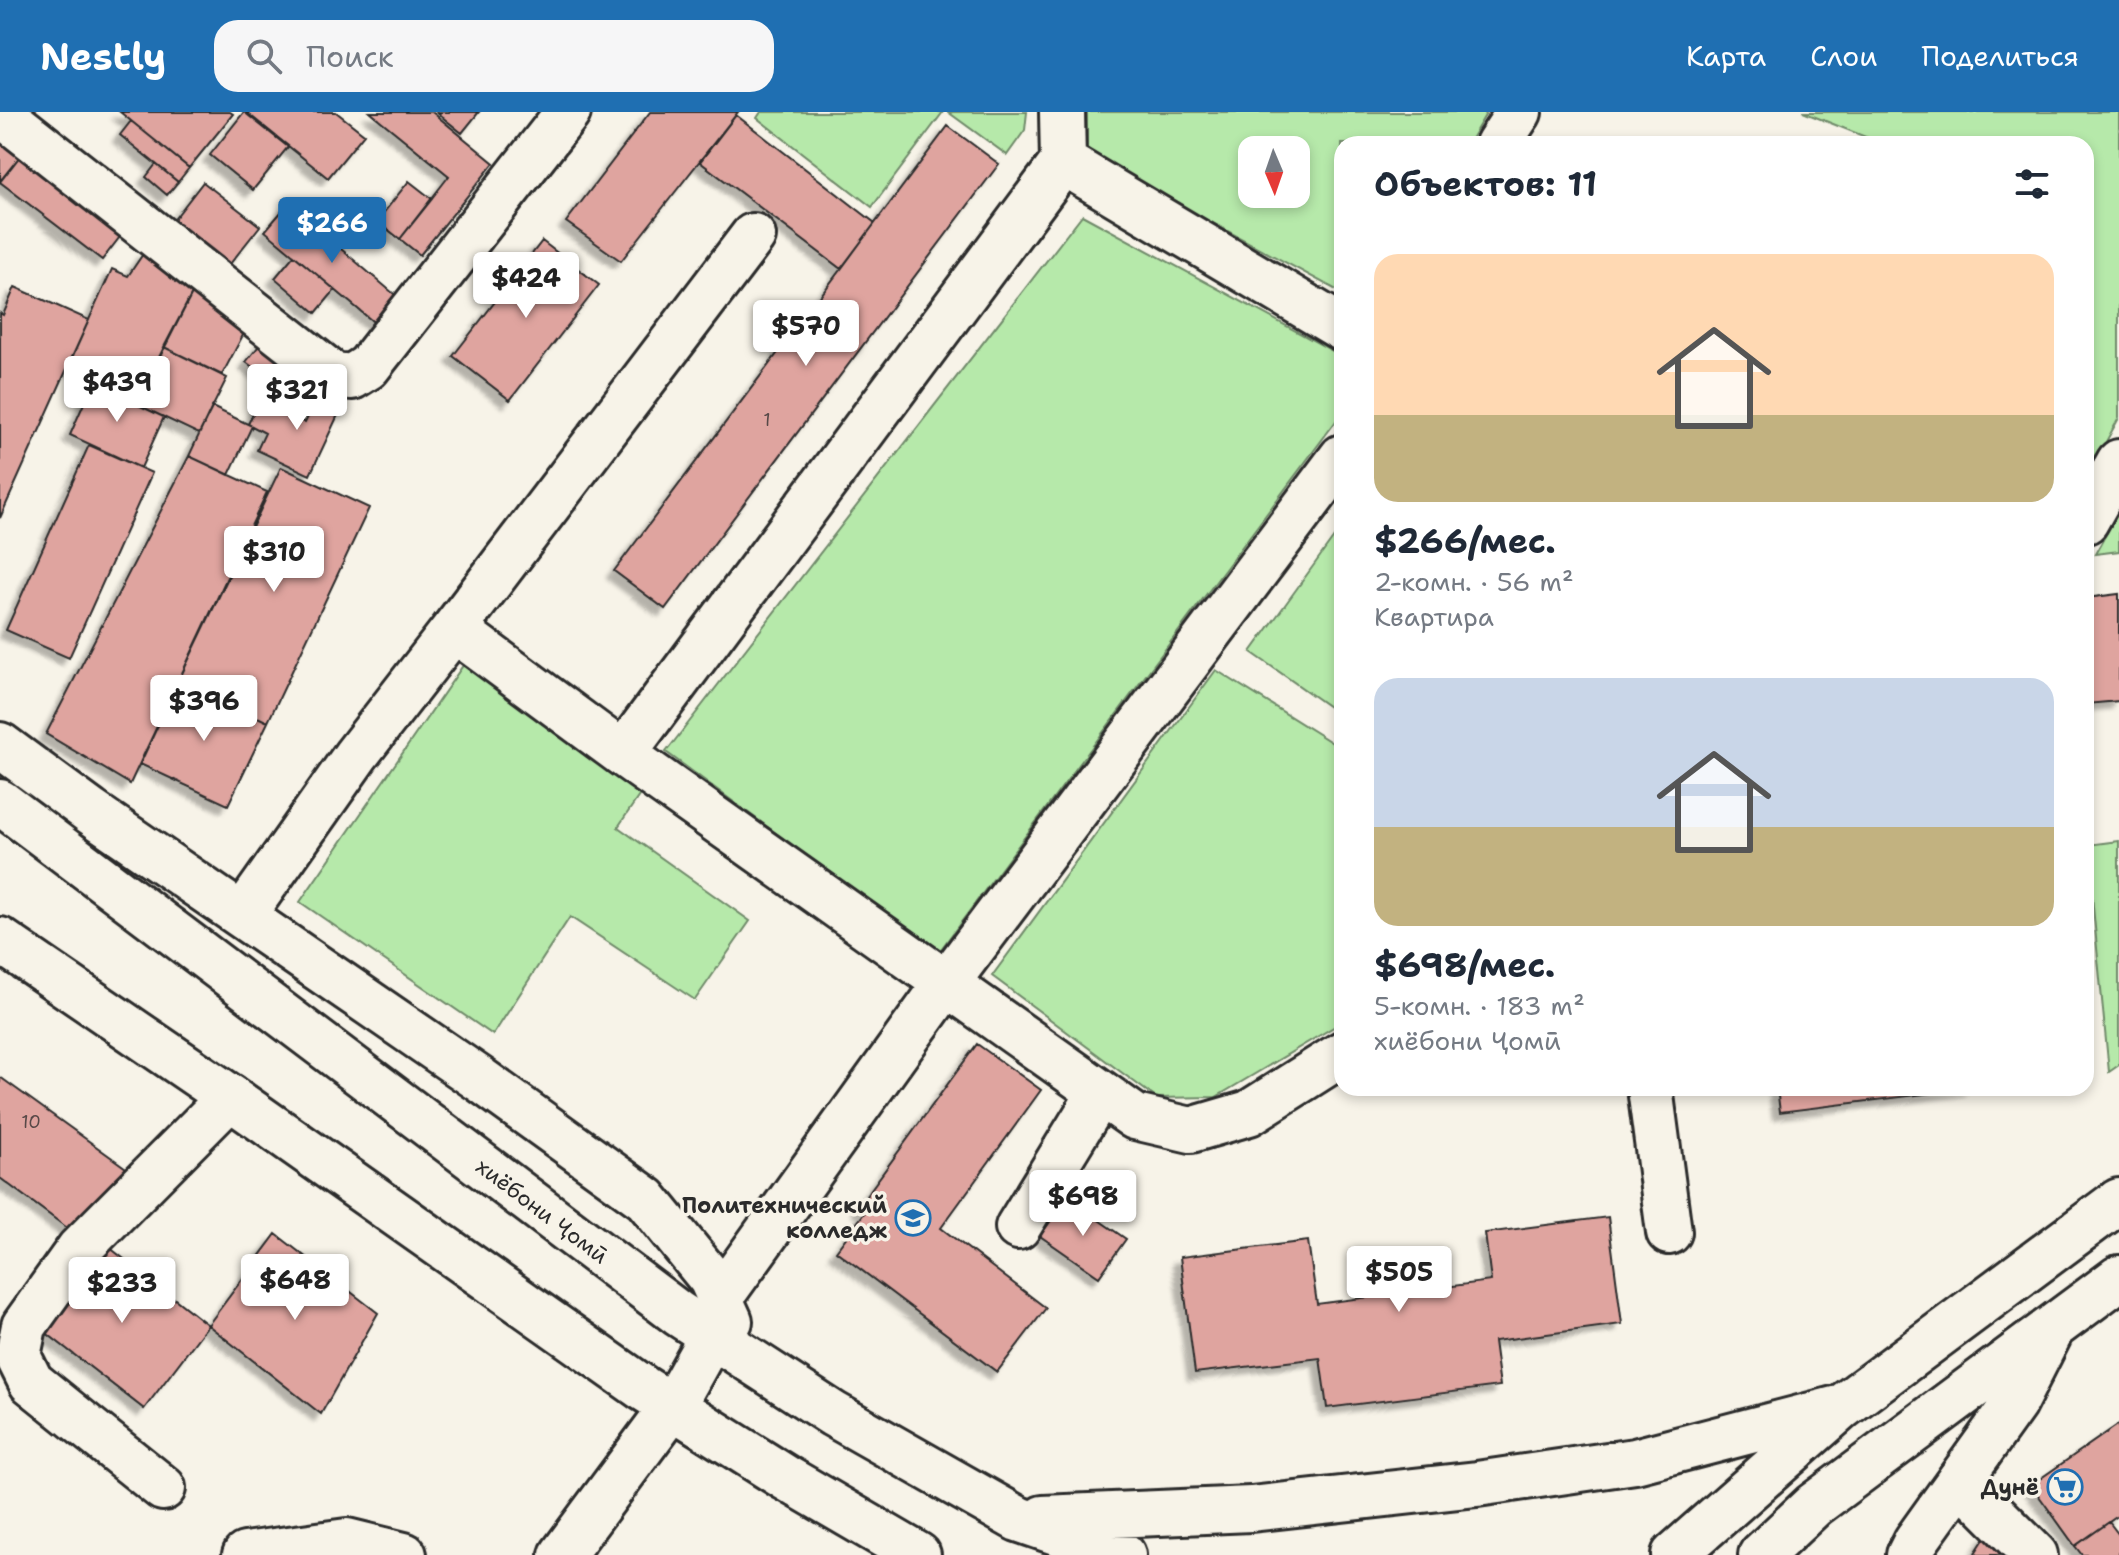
<!DOCTYPE html>
<html lang="ru">
<meta charset="utf-8">
<style>
:root{--surface:#fff;--page:#f6f6f7;--text:#1f2937;--muted:#747a83;--accent:#1f6fb2}
body{margin:0;font-family:"Shantell Sans",sans-serif;background:var(--page);color:var(--text);height:100vh;display:flex;flex-direction:column;font-size:30px;white-space:nowrap}
*{box-sizing:border-box;margin:0}
p{font-size:26px;color:var(--muted)}
.icon{flex:none;width:44px;height:44px;fill:none;stroke:currentColor;stroke-width:2;stroke-linecap:round;stroke-linejoin:round}
.map{position:relative;flex:1;overflow:hidden}
.side{position:absolute;left:1334px;top:24px;width:760px;height:960px;display:flex;flex-direction:column;background:var(--surface);border-radius:24px;box-shadow:0 4px 12px #0003}
.side>*{flex:none}
.needle{width:52px;rotate:178deg}
.fabs{position:absolute;left:1238px;top:24px;display:grid;gap:16px}
.fabs a{display:grid;place-items:center;width:72px;height:72px;border-radius:16px;background:var(--surface);box-shadow:0 4px 12px #0003;font-size:40px}
.price{position:absolute;translate:-50% -68px;padding:0 18px;border-radius:8px;background:#fff;color:#222;font-size:26px;line-height:52px;filter:drop-shadow(0 2px 4px #0008)}
.price::after{content:'';position:absolute;left:50%;top:48px;width:24px;height:18px;margin-left:-12px;background:inherit;clip-path:polygon(0 0,100% 0,50% 100%)}
.price.on{background:var(--accent);color:#fff}
ul{padding:0;list-style:none}
li{display:grid;align-content:center;gap:16px;height:424px;padding:0 40px}
li span{display:grid;place-items:center;height:248px;border-radius:24px;color:#555}
li>.icon{margin-inline-start:auto}
span .icon{width:144px;height:144px;fill:#fffc;stroke-width:1}
li b{font-size:34px}
h2{display:flex;justify-content:space-between;align-items:center;height:96px;padding:0 40px;font-size:34px}
header{display:flex;align-items:center;gap:48px;box-sizing:border-box;height:112px;padding:0 40px;background:var(--accent);color:#fff}
header strong{font-size:38px}
nav{display:flex;gap:44px;margin-inline-start:auto;font-size:28px}
.search{width:560px;height:72px;background:var(--page);display:flex;align-items:center;gap:20px;box-sizing:border-box;padding:0 28px;border-radius:24px;color:var(--muted);font-size:30px}
.map>svg:first-child{display:block}
</style>
<header>
<strong>Nestly</strong>
<div class="search"><svg class="icon" aria-label="search" viewBox="0 0 24 24"><circle cx="10" cy="10" r="6"/><path d="M15 15l6 6"/></svg>Поиск</div>
<nav><a>Карта</a><a>Слои</a><a>Поделиться</a></nav>
</header>
<div class="map">
<svg width="2119" height="1443" viewBox="0 0 2119 1443">
<defs>
<filter id="shadow"><feDropShadow dx="-7" dy="7" stdDeviation="2" flood-color="#0004"/></filter>
</defs>
<rect width="100%" height="100%" fill="#f7f3e8"/>
<filter id="ink" filterUnits="userSpaceOnUse"><feTurbulence type="fractalNoise" baseFrequency=".0125" numOctaves="2"/><feDisplacementMap in="SourceGraphic" scale="16" xChannelSelector="R" yChannelSelector="G"/><feConvolveMatrix kernelMatrix="1 2 1 2 8 2 1 2 1" color-interpolation-filters="sRGB"/></filter>
<g filter="url(#ink)">
<path fill="#b6e9aa" stroke="#708a6a" stroke-width="2" fill-rule="evenodd" d="M761 0H943L872 95 757 6Z
M948 0H1027L1025 18 1007 43Z
M1087 0H1487L1468 32H1342V181L1087 43ZM1252 38H1296V82H1252Z
M1803 0H2119V306L2086 366V32H1883Z
M1082 103 1342 244V301L938 841 666 640Z
M2119 399V439L2095 442Z
M1342 414V604L1251 540Z
M464 552 641 681 618 715 750 809 695 888 570 805 493 923 300 790Z
M1216 558 1342 637V910L1216 985 1156 986 992 864Z
M2119 729V953L2109 960 2087 733Z"/>
<path fill="#dfa49f" stroke="#2b2b2b" stroke-width="2" filter="url(#shadow)" d="M120 0H230L233 2 189 56Z
M244 0 288 35 253 78 210 43Z
M246 0H336L364 22 328 66Z
M370 0H432L494 51 420 143 400 127 449 64Z
M436 0H479L462 21Z
M650 0H738L621 149 566 110Z
M736 3 875 111 841 157 700 50Z
M131 9 189 56 178 70 120 23Z
M948 14 999 52 665 497 614 459Z
M0 20 24 39 0 69Z
M24 39 126 117 102 148 0 70Z
M156 52 178 70 167 83 146 65Z
M409 69 432 87 400 127 377 109Z
M203 70 260 114 226 157 169 114Z
M288 92 400 187 377 213 265 119Z
M542 129 599 173 510 288 453 244Z
M145 139 196 174 139 286 68 254 112 157 128 164Z
M294 143 335 178 316 201 275 166Z
M196 174 252 206 222 263 164 235Z
M15 175 89 208 0 406V201L3 203Z
M266 225 306 256 286 281 246 250Z
M164 235 227 266 199 322 136 292Z
M95 266 139 286 136 292 164 305 141 356 70 323Z
M321 277 345 288 310 363 257 338 265 321 248 312 259 289 305 311Z
M212 295 252 314 229 363 189 344Z
M89 333 152 361 69 546 6 518Z
M189 344 267 380 130 672 46 622Z
M281 355 369 396 268 610 179 568Z
M2119 482V589L2086 592V486Z
M2119 482V589L2086 592V486Z
M179 568 268 610 228 693 140 652Z
M977 932 1041 978 941 1116 1046 1196 997 1260 836 1139 865 1100 858 1095Z
M0 965 126 1056 78 1124 0 1066Z
M1777 976H1973L1780 1000Z
M1067 1086 1126 1127 1099 1165 1040 1124Z
M1608 1105 1622 1212 1494 1229 1500 1274 1327 1296 1320 1246 1195 1261 1180 1145 1308 1129 1317 1192 1491 1169 1485 1121Z
M276 1122 378 1201 321 1302 208 1213Z
M100 1128 208 1213 144 1297 36 1213Z
M2119 1312V1403L2075 1434 2031 1373Z
M2109 1410 2119 1423V1443H2082L2075 1434Z
M1988 1421 2024 1443H1978L1975 1441Z"/>
<g fill="none" stroke-linecap="round" stroke-linejoin="round">
<defs>
<path id="minor" d="M0 1 333 263 352 265 368 255 568 0
M1498 32 1519 0
M1063 50 1342 216
M2086 409 2119 350
M454 517 753 124
M0 633 91 700 481 968 646 1087 711 1167 730 1209
M623 642 1063 50 1062 0
M246 799 356 643 454 517 623 642 1135 1005 1191 1018 1249 1001 1342 942
M1650 976 1669 1120
M1018 1115 1100 981
M720 1186 945 873 1342 345
M1960 1368 2035 1443
M163 1376 31 1270 18 1244 24 1214 79 1137 230 985
M245 1443 347 1429 404 1443
M562 1443 672 1295 712 1223"/>
<path id="major" d="M0 690 679 1202 833 1302 1018 1407 1123 1443
M0 828 230 985 643 1276 786 1366 918 1443
M1043 1406 1251 1397 1477 1372 1635 1349 1842 1295
M1674 1443 1842 1295 2119 1089
M1761 1443 1814 1393 2119 1166
M1909 1443 1916 1429 2014 1292 2049 1223"/>
</defs>
<use href="#minor" stroke="#2b2b2b" stroke-width="50"/>
<use href="#major" stroke="#2b2b2b" stroke-width="50"/>
<use href="#minor" stroke="#f7f3e8" stroke-width="44"/>
<use href="#major" stroke="#f7f3e8" stroke-width="44"/>
</g>
</g>
<defs>
<symbol id="university-ring" viewBox="-11 -11 22 22"><circle r="9.5" fill="#f7f3e8" stroke="#1f6fb2" stroke-width="1.5"/><path d="M0-5L7-2L0 1L-7-2ZM-4 1L0 2.5L4 1V4Q0 6-4 4Z" fill="#1f6fb2"/></symbol>
<symbol id="supermarket-ring" viewBox="-11 -11 22 22"><circle r="9.5" fill="#f7f3e8" stroke="#1f6fb2" stroke-width="1.5"/><path d="M-6-5.5h2.5l.6 2H6L4.5 2H-2.5L-4.4-4H-6ZM-1.5 3.2a1.3 1.3 0 1 0 .1 0ZM3 3.2a1.3 1.3 0 1 0 .1 0Z" fill="#1f6fb2"/></symbol>
</defs>
<g fill-rule="evenodd">
<use href="#university-ring" x="893" y="1086" width="40" height="40"/>
<use href="#supermarket-ring" x="2045" y="1355" width="40" height="40"/>
</g>
<g text-anchor="middle" dominant-baseline="central" stroke-width="7" stroke-linejoin="round" paint-order="stroke">
<g font-size="18" fill="#584948">
<text x="767" y="308">1</text>
<text x="31" y="1010">10</text>
</g>
<g font-size="22" font-weight="bold" fill="#2b2b2b" stroke="#f7f3e8" text-anchor="end">
<text x="887" y="1093">Политехнический<tspan x="887" dy="25">колледж</tspan></text>
<text x="2039" y="1375">Дунё</text>
</g>
<g font-size="22" fill="#2b2b2b" stroke="#f7f3e8">
<text transform="translate(542 1099) rotate(37)">хиёбони Ҷомӣ</text>
</g>
</g>
</svg>
<div class="fabs">
<a><svg class="needle" viewBox="-14 -14 28 28"><path d="M0-13l5 13h-10z" fill="#e53935"/><path d="M0 13l5-13h-10z" fill="#747a83"/></svg></a>
</div>
<b class="price on" style="left:332px;top:153px">$266</b>
<b class="price" style="left:526px;top:208px">$424</b>
<b class="price" style="left:806px;top:256px">$570</b>
<b class="price" style="left:117px;top:312px">$439</b>
<b class="price" style="left:297px;top:320px">$321</b>
<b class="price" style="left:274px;top:482px">$310</b>
<b class="price" style="left:204px;top:631px">$396</b>
<b class="price" style="left:1083px;top:1126px">$698</b>
<b class="price" style="left:1399px;top:1202px">$505</b>
<b class="price" style="left:295px;top:1210px">$648</b>
<b class="price" style="left:122px;top:1213px">$233</b>
<section class="side">
<h2>Объектов: 11<svg class="icon" aria-label="filters" viewBox="0 0 24 24"><path d="M4 7h16M4 17h16"/><circle cx="9" cy="7" r="2"/><circle cx="15" cy="17" r="2"/></svg></h2>
<ul>
<li><span style="background:linear-gradient(#ffd9b3 65%,#c2b280 0)"><svg class="icon" aria-label="home" viewBox="0 0 24 24"><path d="M3 11l9-7 9 7M6 9v11h12V9"/></svg></span><div><b>$266/мес.</b><p>2-комн. · 56 m²</p><p>Квартира</p></div></li>
<li><span style="background:linear-gradient(#c9d6e8 60%,#c2b280 0)"><svg class="icon" aria-label="home" viewBox="0 0 24 24"><path d="M3 11l9-7 9 7M6 9v11h12V9"/></svg></span><div><b>$698/мес.</b><p>5-комн. · 183 m²</p><p>хиёбони Ҷомӣ</p></div></li>
</ul>
</section>
</div>
